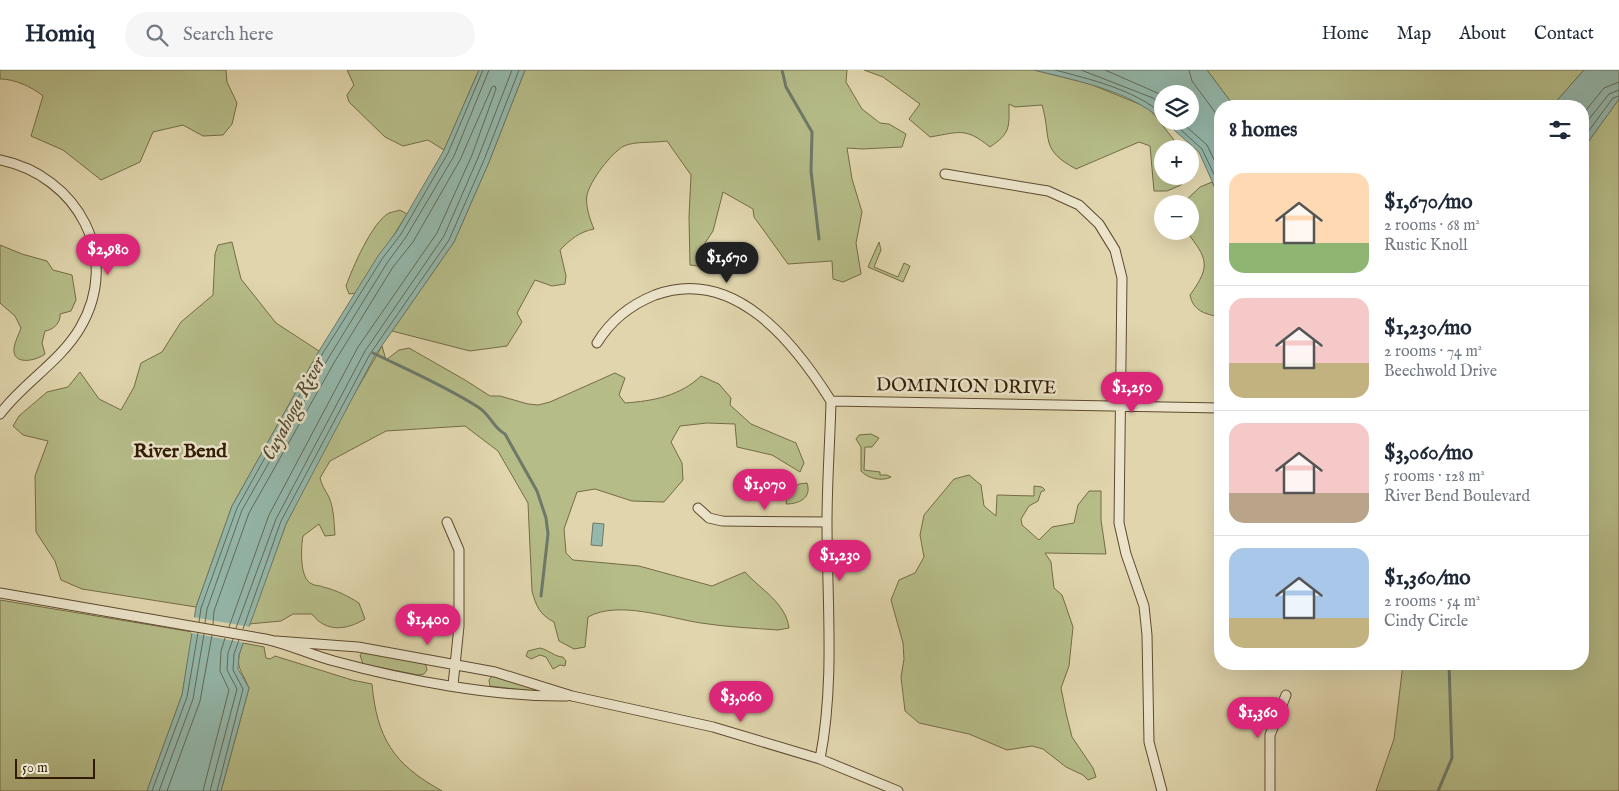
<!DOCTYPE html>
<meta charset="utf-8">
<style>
:root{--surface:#fff;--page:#f6f6f7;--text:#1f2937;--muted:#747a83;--line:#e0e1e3;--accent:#db2777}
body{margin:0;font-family:"IM FELL English",serif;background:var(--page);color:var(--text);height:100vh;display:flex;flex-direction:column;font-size:19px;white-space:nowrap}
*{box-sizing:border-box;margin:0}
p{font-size:16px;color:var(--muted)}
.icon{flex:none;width:28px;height:28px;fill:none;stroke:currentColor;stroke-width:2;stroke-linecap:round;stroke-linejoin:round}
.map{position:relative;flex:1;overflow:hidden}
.panel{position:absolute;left:1214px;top:30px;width:375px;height:570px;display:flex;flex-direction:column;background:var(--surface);border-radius:20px;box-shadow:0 5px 20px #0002}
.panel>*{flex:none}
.fabs{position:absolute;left:1154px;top:15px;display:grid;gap:10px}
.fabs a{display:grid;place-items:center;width:45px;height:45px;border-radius:50%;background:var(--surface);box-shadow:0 5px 20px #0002;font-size:25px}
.scale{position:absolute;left:15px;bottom:12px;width:80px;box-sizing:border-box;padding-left:5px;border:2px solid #321b04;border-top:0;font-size:14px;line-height:18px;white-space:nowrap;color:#321b04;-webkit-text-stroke:4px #ebe4ca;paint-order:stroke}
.price{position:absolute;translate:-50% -42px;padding:0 11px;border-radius:18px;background:var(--accent);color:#fff;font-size:16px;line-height:32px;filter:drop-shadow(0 1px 2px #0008)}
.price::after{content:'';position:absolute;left:50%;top:30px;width:15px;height:11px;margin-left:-8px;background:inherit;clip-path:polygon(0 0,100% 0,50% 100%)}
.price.active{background:#222;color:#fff}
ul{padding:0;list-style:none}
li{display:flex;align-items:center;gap:15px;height:125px;padding:0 15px}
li+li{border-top:1px solid var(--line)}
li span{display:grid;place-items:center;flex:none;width:140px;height:100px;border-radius:15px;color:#555}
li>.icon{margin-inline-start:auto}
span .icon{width:60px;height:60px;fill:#fffc;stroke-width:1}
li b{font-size:21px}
h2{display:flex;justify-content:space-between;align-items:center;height:60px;padding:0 15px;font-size:21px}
header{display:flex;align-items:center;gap:30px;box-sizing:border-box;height:70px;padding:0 25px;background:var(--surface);border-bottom:1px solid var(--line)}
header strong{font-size:24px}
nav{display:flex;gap:28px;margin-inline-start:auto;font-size:18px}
.search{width:350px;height:45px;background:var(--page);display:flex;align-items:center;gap:12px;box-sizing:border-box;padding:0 18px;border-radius:28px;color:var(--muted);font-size:19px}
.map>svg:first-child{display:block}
</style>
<header>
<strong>Homiq</strong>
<div class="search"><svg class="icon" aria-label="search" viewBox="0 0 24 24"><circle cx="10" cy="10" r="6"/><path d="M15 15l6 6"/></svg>Search here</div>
<nav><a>Home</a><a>Map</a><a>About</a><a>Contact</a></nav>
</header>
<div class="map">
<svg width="1619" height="721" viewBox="0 0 1619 721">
<rect width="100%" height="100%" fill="#e0d5ad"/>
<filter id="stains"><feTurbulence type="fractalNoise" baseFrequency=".004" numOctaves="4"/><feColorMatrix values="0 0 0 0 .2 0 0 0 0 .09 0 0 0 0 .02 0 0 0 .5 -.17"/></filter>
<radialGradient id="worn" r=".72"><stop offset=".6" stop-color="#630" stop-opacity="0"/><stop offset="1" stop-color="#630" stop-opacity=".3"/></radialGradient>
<path fill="#b5bc88" stroke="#746c46" d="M0 0H226L227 12 237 33 232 54 223 65 203 66 183 55 153 62 140 92 101 110 63 80 31 66 43 26C32 17 15 9 0 9Z
M347 0H479L444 80 428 70 403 76 385 67 349 32 347 25 354 15Z
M525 0H847L846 12 862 39 880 53 889 54 906 64 902 77 862 79 847 78 852 109 862 142 856 173 861 204 843 212 833 209 832 191 788 194 754 147 753 139 723 122 713 161 699 182 698 196 690 195 689 147 691 105 667 71C654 73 635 71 624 76 611 83 590 111 587 125 585 135 590 150 594 159 579 162 571 169 560 180L566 206 565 214 552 216 535 210 517 243 522 252 507 276 470 281 392 261 454 172 489 92Z
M864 0H1034L1090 14 1149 38 1181 79H1162V106H1183L1181 115 1167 121H1154L1150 76 1139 72 1076 99C1039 79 1052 69 1042 35L1015 37 1009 34C1009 57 1011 63 990 77 965 57 960 62 930 67L909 49 920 34 883 7Z
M1207 0H1584L1552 36H1234Z
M1619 29V721H1376L1394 669 1403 594H1582L1583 79Z
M1212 112 1220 129V247C1205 244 1193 241 1190 225 1211 196 1208 189 1186 161H1190V134H1182L1200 117Z
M400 140 407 144C391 171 372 196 356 223L349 224 346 216C352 199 372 152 389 143 392 142 397 141 400 140Z
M232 172 241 209 276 253 319 281 232 436 196 537 82 519 61 510 55 491 36 462 35 406 48 371 23 365 13 356 19 346 47 322 68 317 80 302 99 329 121 340 134 317 141 293 162 282 181 252 213 225 215 184 218 175Z
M879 172 881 180 874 197 898 207 904 193 910 196 903 212 868 197Z
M0 175 22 184 47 191 53 200 72 205 76 230 71 241 60 244C61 253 53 260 45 261L42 273 45 284C36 291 12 296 14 278 15 271 19 264 21 258L15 246 0 233Z
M382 276 386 290 399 280 409 278 465 310 490 326H500L528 334 538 335 550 332 615 303 625 308 619 325 625 333C653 331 680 326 701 306L719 314 731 328 730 335 751 354 796 373 804 393 800 402 772 385 737 377 735 354 707 353 680 356 671 372 682 393 683 410 664 432 632 431 595 419 577 422 564 459 566 483 573 490 639 496 712 516 745 502C760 519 786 533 789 558L778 560C752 558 726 557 701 553 668 548 618 530 588 547L585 577 574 579 559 571 554 552C540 545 536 536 532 521L528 433 498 381 465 356 386 361 330 391 320 408C322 416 325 420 329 427 334 439 334 453 335 465L325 466 319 454 303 466C301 477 299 509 312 514 315 516 320 515 323 517 336 520 348 526 359 533L365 549C347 560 326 563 312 544H293L281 551 249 554 286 454 333 361Z
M871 364 879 368 872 377H865L864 400 880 402V405H887L891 407C882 412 867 408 861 401V377L856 369 859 365Z
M969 405 981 415 984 436 996 446 997 425 1034 426V416L1042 417 1045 420 1041 422 1038 431 1029 436 1021 449 1022 455 1039 470 1052 457 1074 453 1078 435 1089 421H1101V450L1106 484 1045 483 1051 492 1054 518 1062 525 1073 557 1069 596 1061 618 1066 643 1072 667 1093 698 1096 707 1088 710 1083 705 1066 697 1043 679 1032 676 1007 680 969 664 919 653 905 641 901 607 904 589 903 573 891 530 899 510 915 503 924 487 920 465 924 445 954 409Z
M807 413C812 428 799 434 786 434L787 423 799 414Z
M0 530 193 562 182 625 147 721H0Z
M243 573 264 577 266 588 270 589 275 586 352 610 372 614C377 668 393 694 442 721H221L249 618C240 597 234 597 243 573Z
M540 578C549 580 555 587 563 587L566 591 565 596 560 595 553 599 546 587 540 585 531 589 526 586 528 581Z
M364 581 425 592 427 600 424 604 418 605 363 594 360 585Z
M492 606 542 620 540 622 490 616 489 610Z"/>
<path fill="#94b8ac" stroke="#6d7969" d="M479 0H525L489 92 454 172 374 287 286 454 239 585 238 599 249 618 221 721H147L182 625 196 537 232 436 319 281 378 186 397 161 444 80Z
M1034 0H1207L1234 36H1220V129L1199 82 1164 51H1190V24H1162V50C1128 20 1077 11 1034 0Z
M1584 0H1619V29L1583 79 1582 36H1552Z
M593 453 604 454 602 476 591 475Z"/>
<path fill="#e0d5ad" d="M192 547 251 557 246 573 191 563Z"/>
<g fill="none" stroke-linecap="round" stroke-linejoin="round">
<path stroke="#636a58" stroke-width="1" d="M1055 0C1089 9 1136 20 1162 44
M1081 0 1153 28 1162 35
M1105 0 1162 25
M1189 0 1192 11 1220 49
M1582 45 1604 18 1619 12
M1171 51 1202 79 1220 117
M1180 51 1207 75 1220 102
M1582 58 1609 24 1619 20
M1582 70 1613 28 1619 26
M199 552 201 538 237 438 323 283 382 189 401 164 448 83 483 0
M205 553 207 539 242 440 329 287 387 193 406 167 454 86 489 0
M213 554 214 541 249 443 335 291 393 197 413 172 460 90 492 17 495 16 496 19 472 85 437 163 358 277 269 445 229 557
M236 558 276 449 365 281 444 166 478 88 512 0
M243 559 281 451 370 284 449 170 484 90 519 0
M152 721 187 627 198 563
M159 721 193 629 204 564
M167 721 200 631 212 565
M203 721 229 620 220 601 221 581 225 568
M210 721 237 619 227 600 228 583 233 569
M217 721 243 619 233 600 234 584 239 570"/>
<path stroke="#6d7969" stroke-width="3" d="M782 0 786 17 812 62 811 101 819 169
M373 283C408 300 445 316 478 337 490 344 493 358 505 364L537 421 546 448 548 464 541 526
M1438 721 1452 688 1449 594"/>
<defs>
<path id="street" d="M0 90C78 106 122 187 80 258 60 292 23 313 0 344
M945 104 1048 121 1079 135 1099 154 1115 180 1122 208 1119 453 1126 484 1144 536 1147 565 1149 672 1162 721
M597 273C611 250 630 235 655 225 734 196 794 272 831 331
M831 331 1220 338
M698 438 709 448 722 451 827 452
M447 452 459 480V556L453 615
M0 523 265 569C289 574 311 585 334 591 404 610 494 627 567 626
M276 571 358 577 495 602 572 626 713 657 820 689 898 721
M820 689C835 612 827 532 827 453 827 412 830 372 831 331
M1270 721V665L1286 625"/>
</defs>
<use href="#street" stroke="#5e4a2e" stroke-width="11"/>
<use href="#street" stroke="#ebe4ca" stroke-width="9"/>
</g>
<g text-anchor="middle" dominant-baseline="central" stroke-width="5" stroke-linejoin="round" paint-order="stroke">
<g font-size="19" fill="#321b04" stroke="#ebe4ca">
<text transform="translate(966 317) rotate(1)">DOMINION DRIVE</text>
</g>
<g font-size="20" font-style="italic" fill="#4f4a36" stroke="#ebe4ca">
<text transform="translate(294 339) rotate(-62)">Cuyahoga River</text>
</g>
<g font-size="20" font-weight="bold" fill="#321b04" stroke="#ebe4ca">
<text x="180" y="381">River Bend</text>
</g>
</g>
<rect width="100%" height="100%" filter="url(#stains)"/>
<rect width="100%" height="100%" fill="url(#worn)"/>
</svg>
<div class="fabs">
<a><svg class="icon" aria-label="layers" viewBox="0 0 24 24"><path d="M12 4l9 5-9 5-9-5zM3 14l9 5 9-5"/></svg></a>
<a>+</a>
<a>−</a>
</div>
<div class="scale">50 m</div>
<b class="price" style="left:108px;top:206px">$2,980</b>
<b class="price active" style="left:727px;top:214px">$1,670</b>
<b class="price" style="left:1132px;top:344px">$1,250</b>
<b class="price" style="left:765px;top:441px">$1,070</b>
<b class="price" style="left:840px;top:512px">$1,230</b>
<b class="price" style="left:428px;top:576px">$1,400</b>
<b class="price" style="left:741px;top:653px">$3,060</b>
<b class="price" style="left:1258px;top:669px">$1,360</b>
<section class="panel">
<h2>8 homes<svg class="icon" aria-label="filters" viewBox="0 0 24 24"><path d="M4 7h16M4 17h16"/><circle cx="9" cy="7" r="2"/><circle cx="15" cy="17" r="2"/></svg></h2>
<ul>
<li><span style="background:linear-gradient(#ffd9b3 70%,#8fb573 0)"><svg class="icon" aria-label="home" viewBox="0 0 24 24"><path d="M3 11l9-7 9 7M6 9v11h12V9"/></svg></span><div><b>$1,670/mo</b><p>2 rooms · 68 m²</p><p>Rustic Knoll</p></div></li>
<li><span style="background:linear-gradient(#f6c9c9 65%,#c2b280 0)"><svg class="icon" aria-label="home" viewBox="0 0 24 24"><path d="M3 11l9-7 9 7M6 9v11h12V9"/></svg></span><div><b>$1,230/mo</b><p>2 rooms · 74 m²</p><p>Beechwold Drive</p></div></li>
<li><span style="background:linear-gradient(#f6c9c9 70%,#b9a48a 0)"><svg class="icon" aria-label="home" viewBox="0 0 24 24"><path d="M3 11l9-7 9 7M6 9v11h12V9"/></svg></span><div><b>$3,060/mo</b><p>5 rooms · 128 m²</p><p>River Bend Boulevard</p></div></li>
<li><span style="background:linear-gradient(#a9c7e8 70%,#c2b280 0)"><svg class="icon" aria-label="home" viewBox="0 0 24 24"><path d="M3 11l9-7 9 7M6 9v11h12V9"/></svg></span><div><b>$1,360/mo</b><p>2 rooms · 54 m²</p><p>Cindy Circle</p></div></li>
</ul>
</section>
</div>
